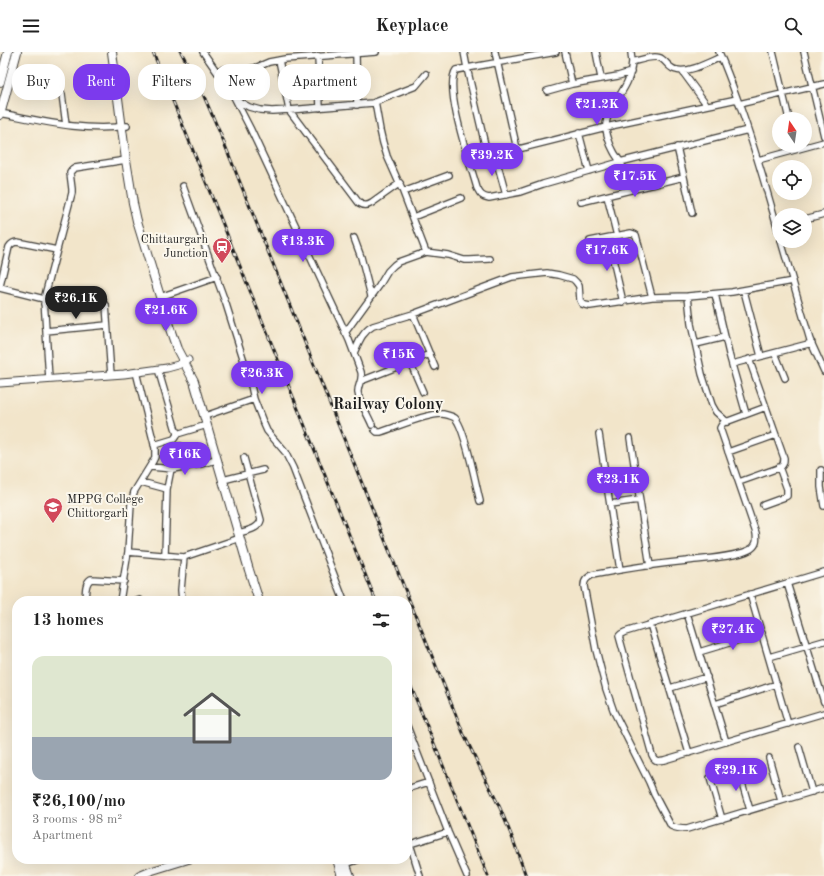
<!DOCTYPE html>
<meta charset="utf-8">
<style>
:root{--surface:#fff;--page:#f6f6f6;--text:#222;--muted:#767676;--line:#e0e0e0;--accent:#7c3aed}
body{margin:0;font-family:"Old Standard TT",serif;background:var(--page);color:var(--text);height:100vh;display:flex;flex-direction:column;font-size:15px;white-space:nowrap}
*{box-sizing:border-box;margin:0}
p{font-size:13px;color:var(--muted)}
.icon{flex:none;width:22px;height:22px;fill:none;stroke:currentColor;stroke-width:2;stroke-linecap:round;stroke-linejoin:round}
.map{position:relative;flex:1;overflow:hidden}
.drawer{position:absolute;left:12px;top:544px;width:400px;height:268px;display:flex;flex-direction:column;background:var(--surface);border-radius:16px;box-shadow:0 4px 16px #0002}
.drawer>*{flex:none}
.banner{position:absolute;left:12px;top:12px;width:400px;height:36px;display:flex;gap:8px}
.needle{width:26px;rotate:347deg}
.fabs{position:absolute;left:772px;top:60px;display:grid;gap:8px}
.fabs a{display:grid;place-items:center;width:40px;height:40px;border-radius:50%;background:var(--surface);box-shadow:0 4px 16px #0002;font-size:20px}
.price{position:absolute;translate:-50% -34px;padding:0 9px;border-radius:14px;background:var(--accent);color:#fff;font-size:13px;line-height:26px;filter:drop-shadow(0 1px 2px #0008)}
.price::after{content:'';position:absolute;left:50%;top:24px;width:12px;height:9px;margin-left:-6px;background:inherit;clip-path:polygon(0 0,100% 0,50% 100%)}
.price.on{background:#222;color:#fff}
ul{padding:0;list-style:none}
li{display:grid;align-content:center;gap:8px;height:212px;padding:0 20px}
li+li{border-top:1px solid var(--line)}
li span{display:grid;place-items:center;height:124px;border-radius:12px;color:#555}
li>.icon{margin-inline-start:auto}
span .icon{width:72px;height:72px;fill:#fffc;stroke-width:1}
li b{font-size:17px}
h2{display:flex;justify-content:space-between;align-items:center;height:48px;padding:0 20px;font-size:17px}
.tag{padding:0 14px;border-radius:16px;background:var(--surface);box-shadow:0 4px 16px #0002;font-size:14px;line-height:36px}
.tag.on{background:var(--accent);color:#fff}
header{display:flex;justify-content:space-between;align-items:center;height:52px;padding:0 20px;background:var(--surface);font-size:18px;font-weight:700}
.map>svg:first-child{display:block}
</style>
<header><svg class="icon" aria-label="menu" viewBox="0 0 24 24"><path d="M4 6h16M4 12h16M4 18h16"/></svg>Keyplace<svg class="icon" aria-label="search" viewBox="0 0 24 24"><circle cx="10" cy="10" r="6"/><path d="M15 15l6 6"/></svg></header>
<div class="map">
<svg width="824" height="824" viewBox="0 0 824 824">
<rect width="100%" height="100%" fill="#fbf7ec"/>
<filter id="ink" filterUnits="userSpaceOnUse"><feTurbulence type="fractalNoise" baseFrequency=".025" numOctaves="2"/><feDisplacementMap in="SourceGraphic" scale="8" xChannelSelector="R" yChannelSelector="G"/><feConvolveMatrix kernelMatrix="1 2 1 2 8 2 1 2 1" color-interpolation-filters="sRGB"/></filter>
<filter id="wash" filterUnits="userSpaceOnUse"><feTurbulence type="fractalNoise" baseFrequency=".012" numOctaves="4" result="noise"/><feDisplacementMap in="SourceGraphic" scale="16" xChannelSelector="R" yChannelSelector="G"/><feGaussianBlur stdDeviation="0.9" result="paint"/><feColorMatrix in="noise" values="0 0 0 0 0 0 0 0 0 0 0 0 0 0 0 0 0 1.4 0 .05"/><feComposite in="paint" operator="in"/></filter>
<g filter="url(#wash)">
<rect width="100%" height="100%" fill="#f2e5ca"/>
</g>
<g filter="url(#ink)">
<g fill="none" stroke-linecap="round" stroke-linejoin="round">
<defs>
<path id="minor" d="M203 0 233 43 240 50 249 55 260 58 272 59 289 58 373 51 416 34 426 22
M464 0 467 16 456 18C443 35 471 114 477 136 480 142 482 145 489 146L520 140 543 132 620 110 748 78
M495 0 517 97
M556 0 467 16 486 97 488 100 495 103 606 75 737 47
M565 0 572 32
M596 0 601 26
M631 0 632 10C640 8 656 2 662 7 668 11 669 17 677 18 689 21 709 10 721 5
M719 0C726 16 732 32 738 49 754 92 766 136 779 181
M773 0 789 67
M804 0 824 84
M356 2 357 53
M318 4 320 56
M279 8 289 58 359 151C364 154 367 154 372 151L400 131
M217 19 226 17H250L255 16 269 10 285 7 376 0
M682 19 707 53
M10 25 59 37 62 42 66 73
M547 39 572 32 618 24 631 20
M233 43 250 76 349 288 361 320C363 329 357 333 358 341 359 349 369 365 372 373
M375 50 380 78 383 91 387 104 403 140 426 200
M739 52 824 32
M0 61C42 69 84 80 127 74
M579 81 589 119
M677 95 684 125 692 161
M495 103 506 143
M758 108 824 90
M183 134 226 252 249 325 254 347 263 370 267 379 285 400 293 416 344 549
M629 138C627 129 625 119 621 111 619 107 615 103 613 98 610 93 606 81 606 75 605 60 623 42 628 28 631 22 631 16 632 10
M403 140 449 123
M607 144 617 184
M581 150 684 125
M413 165 461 146
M805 167 824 162
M354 186 361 205 371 244
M608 186 623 250
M590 189 631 181 634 182 636 183 652 245
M781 189 810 288 824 319
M0 234 9 195C11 192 13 190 17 190L57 198
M0 236 44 247
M744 239 761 304
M715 242 729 302 746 362
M688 244 691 272 702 322 712 353 716 360 727 370
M160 245 217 225
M44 252 96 247C101 247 104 249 106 253L111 323
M413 262 435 315
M46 279 107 273
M345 281 379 234 388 219 394 213 398 210 426 200 448 203 464 208H470L490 207
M696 292 725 285
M354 301C359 290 362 280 373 274L413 262 512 225 538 222 547 221 559 223 573 227 576 230 579 234 580 248 582 252 585 253 590 254 652 245 688 244 732 240 793 229
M775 301 785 326
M410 310 423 340
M732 312 812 291
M158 317 177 382
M136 320 155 396V405L153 409 134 440 131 452 128 500 184 505 240 486
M49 327 44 247 72 141V137L70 121 72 118 75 116 126 108
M361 329 430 302
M766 355 723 371 721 374 720 376 756 481C757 488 757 493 751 497 738 505 703 507 687 509 655 512 623 517 592 523 587 526 584 528 584 534L596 598 606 637 614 660 649 730 654 742 671 774C677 777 681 777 687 777L824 736
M208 363 254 347
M375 378 377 380H381C397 375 427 361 443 362 447 363 452 364 455 366 465 376 476 433 480 449
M599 382 620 518
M630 386 650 514
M154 393 174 387 176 384 177 382 207 373
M180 394 186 415
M728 400 776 383
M151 415 173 417 200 412 217 408
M821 418V435L824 454
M227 427 263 418
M141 430 167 437 165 503
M739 430 781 415C784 412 784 410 784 406L749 307
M167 437 171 417
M610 452 639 448
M763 453 785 445 787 444V437L779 415
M242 480C250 478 259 476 261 468L244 406
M824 520 625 580 621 582 619 584 652 703C655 710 658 709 664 708L824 661
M787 531 824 650
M750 542 788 672
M85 549C86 542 84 531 91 527L124 529
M120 549 128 500
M137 549 140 548
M182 549 181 538 184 505
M687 561 726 690
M650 572 689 701
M699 600 762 581
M769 605 824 589
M670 636 707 625
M715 652 777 632
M407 674 448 780 467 824
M799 695 812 740
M407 697 415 695
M769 706 781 749
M738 717 750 758
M710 726 722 767
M407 737 429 730
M410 792 420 824
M407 793 448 780
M346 812 360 807"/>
<path id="tertiary" d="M0 331 124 322 167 316 178 313 188 308
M139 824 151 819 190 807"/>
<path id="secondary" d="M112 0 126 108 133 151 137 169 169 274 177 297 194 329 249 518 259 549
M0 30 8 0
M0 63 17 0
M337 807 342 824
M344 807 350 824"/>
</defs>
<use href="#minor" stroke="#3c3a36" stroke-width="8"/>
<use href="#tertiary" stroke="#3c3a36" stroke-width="9"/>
<use href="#secondary" stroke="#3c3a36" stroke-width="10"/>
<use href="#minor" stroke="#fff" stroke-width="5.5"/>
<use href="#tertiary" stroke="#fff" stroke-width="7"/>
<use href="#secondary" stroke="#fff" stroke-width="8"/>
<defs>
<path id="rail" d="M153 0 376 549
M181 0 199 33 220 81 464 683 500 756 512 785 526 824
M407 625 488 824"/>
</defs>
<use href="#rail" stroke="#1c1c1c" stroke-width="3"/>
<use href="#rail" stroke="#fbf7ec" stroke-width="1.5" stroke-dasharray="4.5" stroke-linecap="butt"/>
</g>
</g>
<defs>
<symbol id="station-pin" viewBox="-11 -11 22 30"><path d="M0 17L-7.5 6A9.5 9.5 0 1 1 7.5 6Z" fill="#d1495b" stroke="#fbf7ec"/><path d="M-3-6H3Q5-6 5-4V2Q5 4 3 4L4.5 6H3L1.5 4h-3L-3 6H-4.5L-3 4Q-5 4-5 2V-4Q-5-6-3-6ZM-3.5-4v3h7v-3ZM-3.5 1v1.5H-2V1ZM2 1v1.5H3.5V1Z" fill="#fff"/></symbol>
<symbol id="university-pin" viewBox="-11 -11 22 30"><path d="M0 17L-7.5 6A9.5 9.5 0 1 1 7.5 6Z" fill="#d1495b" stroke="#fbf7ec"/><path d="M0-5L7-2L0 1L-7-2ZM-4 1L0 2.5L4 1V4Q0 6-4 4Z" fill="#fff"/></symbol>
</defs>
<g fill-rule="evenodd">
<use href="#station-pin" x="211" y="184" width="22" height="30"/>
<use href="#university-pin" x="42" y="444" width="22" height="30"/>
</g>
<g text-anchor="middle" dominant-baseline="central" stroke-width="4" stroke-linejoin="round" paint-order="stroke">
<g font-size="12" fill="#1c1c1c" stroke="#fbf7ec" text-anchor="end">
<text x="208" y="188">Chittaurgarh<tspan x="208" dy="14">Junction</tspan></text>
<text x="67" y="448" text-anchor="start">MPPG College<tspan x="67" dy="14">Chittorgarh</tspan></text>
</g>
<g font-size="16" font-weight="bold" fill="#1c1c1c" stroke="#fbf7ec">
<text x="388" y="353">Railway Colony</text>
</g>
</g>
</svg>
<div class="fabs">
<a><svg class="needle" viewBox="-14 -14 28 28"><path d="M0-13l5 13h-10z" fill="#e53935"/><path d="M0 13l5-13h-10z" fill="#767676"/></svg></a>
<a><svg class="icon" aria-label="locate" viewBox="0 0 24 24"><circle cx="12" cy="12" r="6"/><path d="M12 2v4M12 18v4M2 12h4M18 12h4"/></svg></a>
<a><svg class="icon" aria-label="layers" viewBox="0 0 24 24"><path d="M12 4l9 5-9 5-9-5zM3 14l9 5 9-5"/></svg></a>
</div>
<b class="price" style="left:597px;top:74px">₹21.2K</b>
<b class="price" style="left:492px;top:125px">₹39.2K</b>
<b class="price" style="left:635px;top:146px">₹17.5K</b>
<b class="price" style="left:303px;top:211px">₹13.3K</b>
<b class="price" style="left:607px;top:220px">₹17.6K</b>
<b class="price on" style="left:76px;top:268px">₹26.1K</b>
<b class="price" style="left:166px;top:280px">₹21.6K</b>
<b class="price" style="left:399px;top:324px">₹15K</b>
<b class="price" style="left:262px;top:343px">₹26.3K</b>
<b class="price" style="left:185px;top:424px">₹16K</b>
<b class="price" style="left:618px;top:449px">₹23.1K</b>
<b class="price" style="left:733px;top:599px">₹27.4K</b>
<b class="price" style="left:736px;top:740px">₹29.1K</b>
<div class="banner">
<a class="tag">Buy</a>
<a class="tag on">Rent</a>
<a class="tag">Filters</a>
<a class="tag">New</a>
<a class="tag">Apartment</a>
</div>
<section class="drawer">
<h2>13 homes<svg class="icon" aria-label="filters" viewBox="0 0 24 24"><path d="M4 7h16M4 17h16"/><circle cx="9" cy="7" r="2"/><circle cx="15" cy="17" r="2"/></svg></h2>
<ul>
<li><span style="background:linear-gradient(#dfe7d0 65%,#9aa5b1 0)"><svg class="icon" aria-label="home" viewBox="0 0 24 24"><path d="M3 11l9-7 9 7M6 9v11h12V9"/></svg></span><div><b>₹26,100/mo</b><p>3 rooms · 98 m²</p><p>Apartment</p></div></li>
</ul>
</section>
</div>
